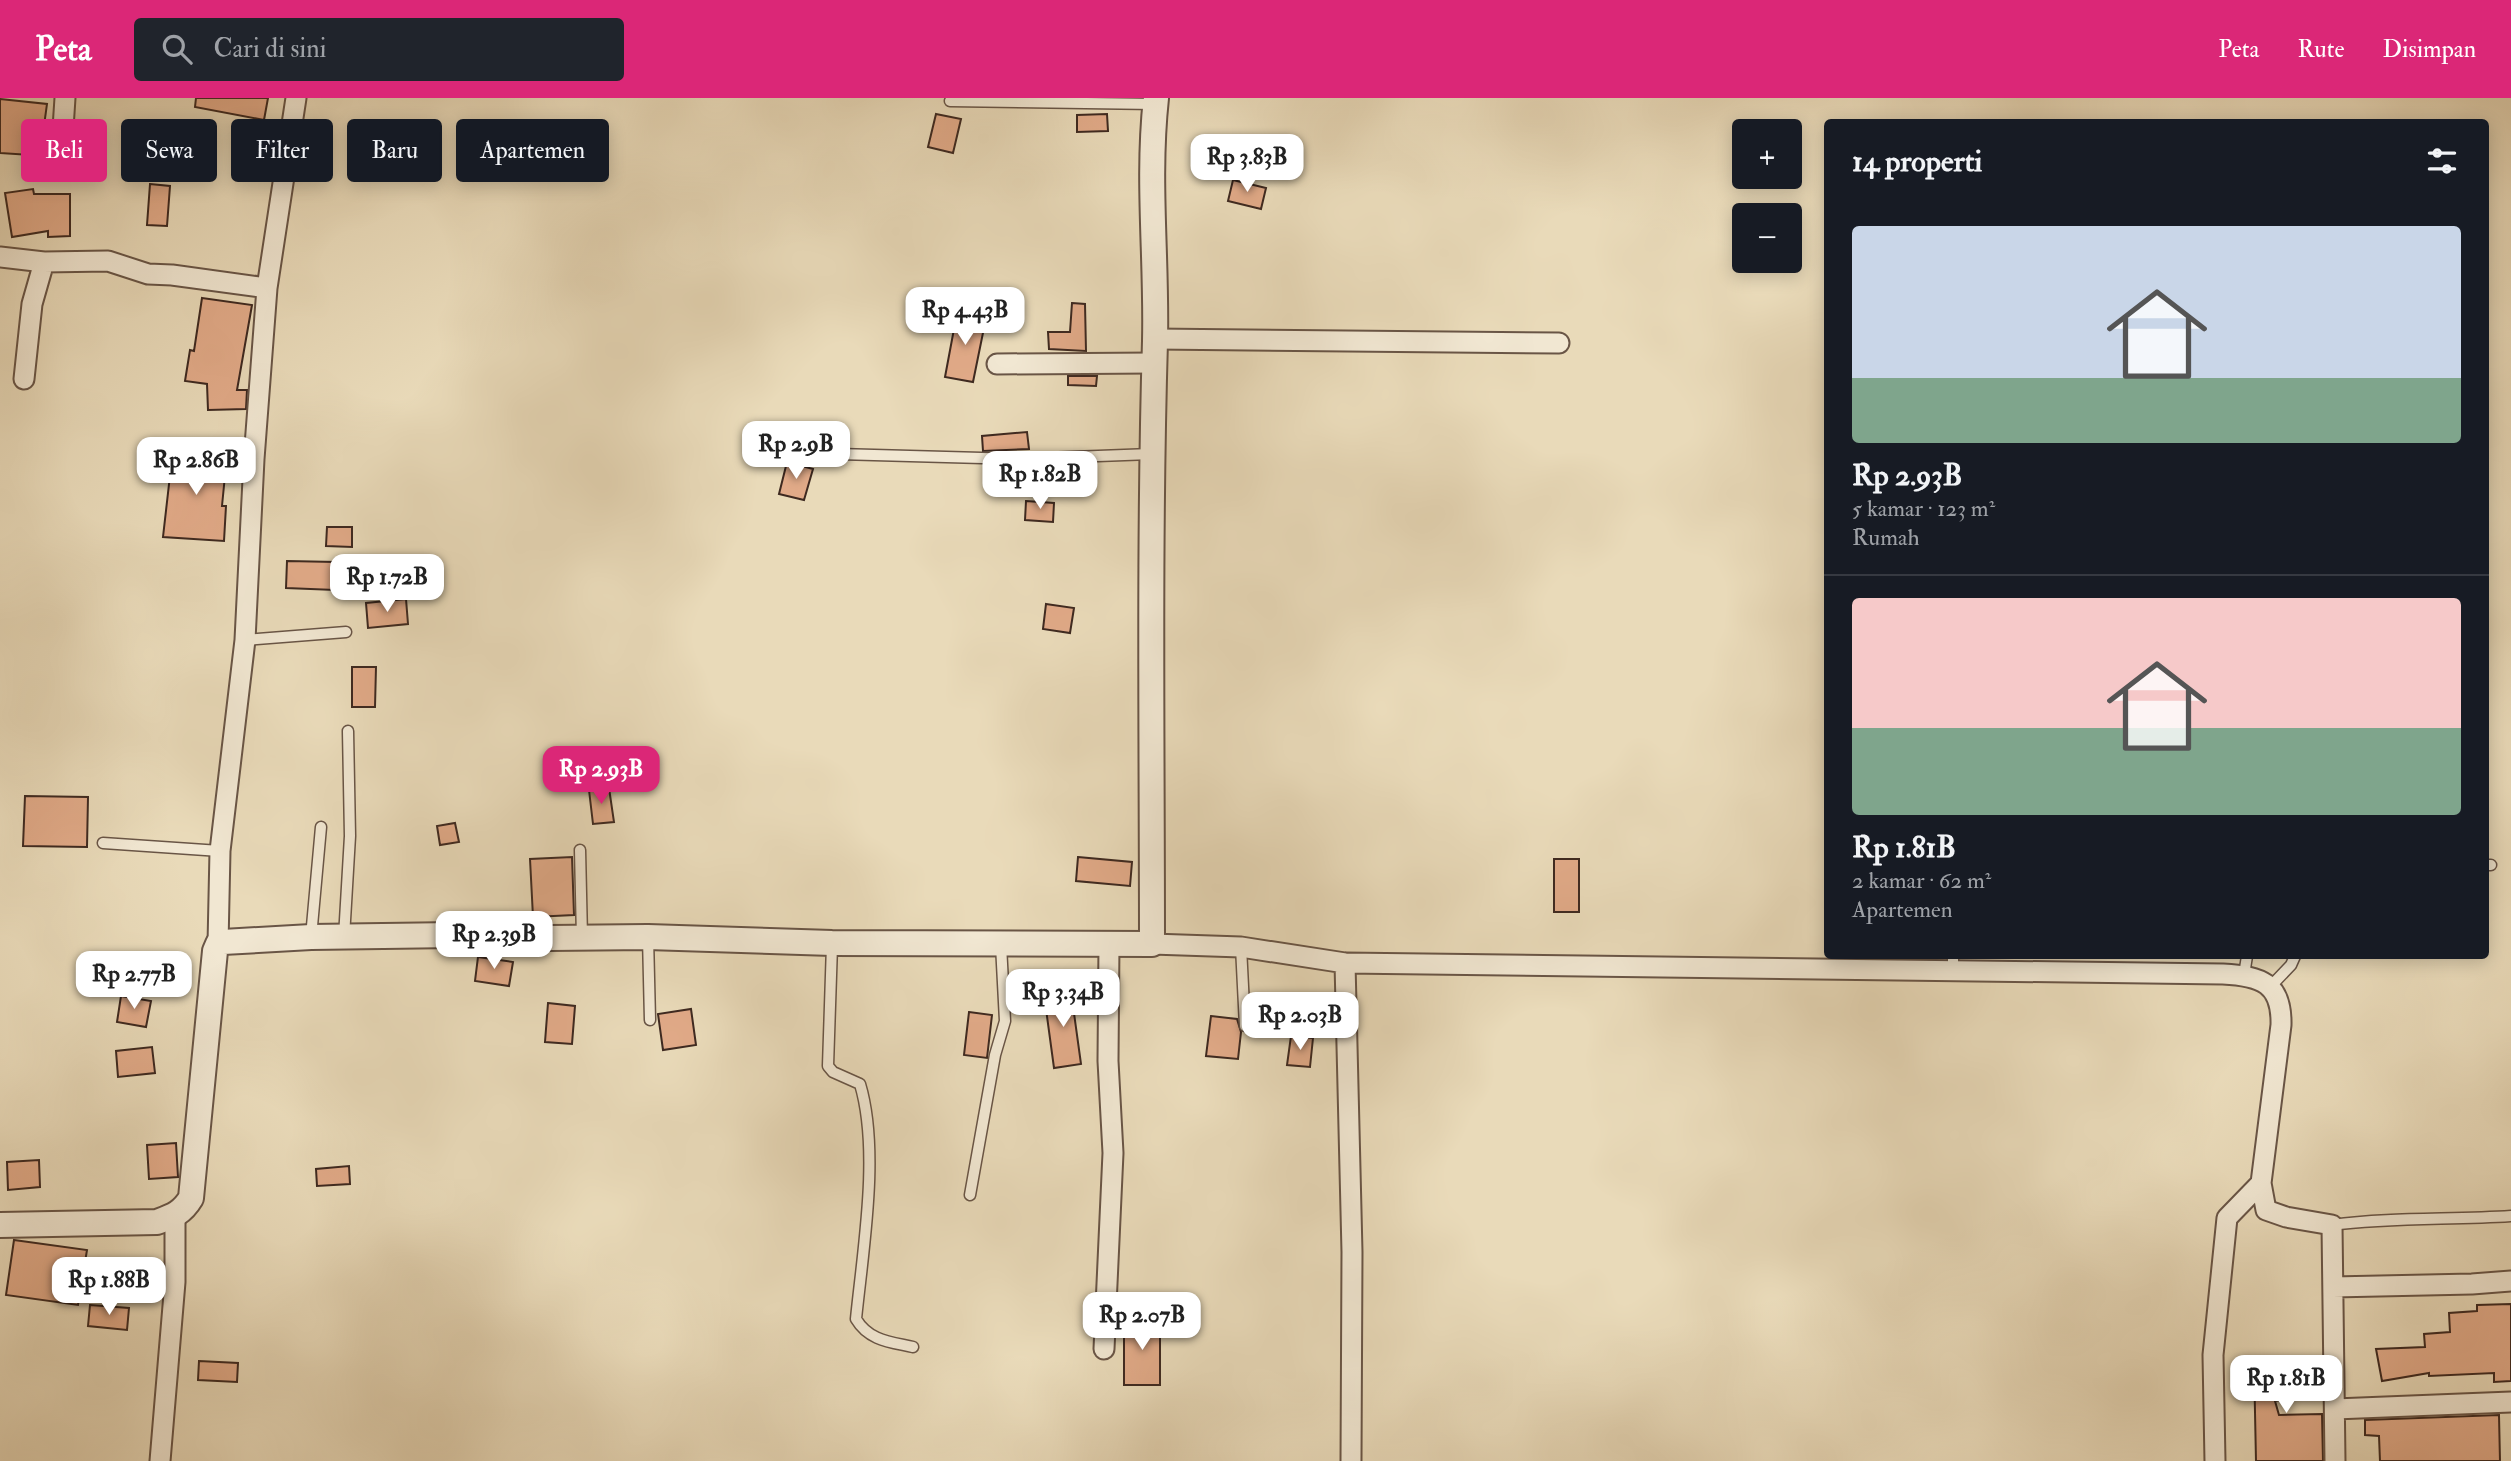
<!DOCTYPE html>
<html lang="id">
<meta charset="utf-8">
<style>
:root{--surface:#171b24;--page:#20242c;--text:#f1f3f6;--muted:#9ea1a6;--line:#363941;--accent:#db2777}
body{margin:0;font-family:"IM FELL Double Pica",serif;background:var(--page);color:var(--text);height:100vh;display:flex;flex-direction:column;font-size:26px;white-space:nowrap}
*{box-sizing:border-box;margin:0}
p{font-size:23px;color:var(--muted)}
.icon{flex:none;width:38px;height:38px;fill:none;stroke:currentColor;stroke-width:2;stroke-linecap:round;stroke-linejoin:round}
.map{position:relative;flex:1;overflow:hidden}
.side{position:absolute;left:1824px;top:21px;width:665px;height:840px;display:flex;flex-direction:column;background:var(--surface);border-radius:7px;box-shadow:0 4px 18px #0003}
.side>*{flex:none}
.hud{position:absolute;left:21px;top:21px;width:665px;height:63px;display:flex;gap:14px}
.tools{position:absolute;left:1732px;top:21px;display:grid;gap:14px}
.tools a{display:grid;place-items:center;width:70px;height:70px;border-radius:7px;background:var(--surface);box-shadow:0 4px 18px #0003;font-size:35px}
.price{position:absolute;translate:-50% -60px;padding:0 16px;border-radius:14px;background:#fff;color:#222;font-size:23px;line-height:46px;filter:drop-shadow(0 2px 4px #0008)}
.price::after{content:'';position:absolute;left:50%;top:42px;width:21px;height:16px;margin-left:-10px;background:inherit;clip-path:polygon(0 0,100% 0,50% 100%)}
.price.active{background:var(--accent);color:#fff}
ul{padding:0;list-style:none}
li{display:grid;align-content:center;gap:14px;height:371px;padding:0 28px}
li+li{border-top:2px solid var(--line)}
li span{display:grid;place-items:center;height:217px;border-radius:7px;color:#555}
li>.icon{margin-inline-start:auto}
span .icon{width:126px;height:126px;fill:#fffc;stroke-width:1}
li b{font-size:30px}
h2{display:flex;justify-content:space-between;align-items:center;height:84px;padding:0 28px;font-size:30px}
.tag{padding:0 24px;border-radius:7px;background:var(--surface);box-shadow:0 4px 18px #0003;font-size:24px;line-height:63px}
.tag.active{background:var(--accent);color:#fff}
header{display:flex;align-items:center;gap:42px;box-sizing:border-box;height:98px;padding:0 35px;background:var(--accent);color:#fff}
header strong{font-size:33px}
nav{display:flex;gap:38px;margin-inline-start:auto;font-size:24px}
.search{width:490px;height:63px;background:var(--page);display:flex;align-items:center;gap:18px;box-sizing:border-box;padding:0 24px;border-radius:7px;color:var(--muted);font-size:26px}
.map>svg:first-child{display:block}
</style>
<header>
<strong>Peta</strong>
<div class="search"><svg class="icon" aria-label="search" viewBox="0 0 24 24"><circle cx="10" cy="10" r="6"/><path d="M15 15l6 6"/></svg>Cari di sini</div>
<nav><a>Peta</a><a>Rute</a><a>Disimpan</a></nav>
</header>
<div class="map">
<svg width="2511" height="1363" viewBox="0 0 2511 1363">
<rect width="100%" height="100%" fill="#e9dab9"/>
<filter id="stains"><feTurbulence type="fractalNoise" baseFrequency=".00286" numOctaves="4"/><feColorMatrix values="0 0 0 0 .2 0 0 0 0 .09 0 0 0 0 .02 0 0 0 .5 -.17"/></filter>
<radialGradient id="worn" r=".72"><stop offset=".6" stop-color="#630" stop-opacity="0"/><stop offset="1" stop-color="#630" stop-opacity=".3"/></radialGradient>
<path fill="#e1aa88" stroke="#3e2920" stroke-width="2" d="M196 0H268L264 22 195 9Z
M0 1 47 6 43 35H48L46 58 0 55Z
M936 16 961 21 953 55 928 49Z
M1107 16 1108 33 1077 34V17Z
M1233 82 1266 90 1261 111 1228 103Z
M150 86 170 88 167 128 147 127Z
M33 91 34 96H70V138L48 139V133L12 139 5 95Z
M202 200 252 207 237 292H247L246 311 208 312 207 286 185 283 190 252 194 253Z
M1072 205 1085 206 1086 253 1049 251 1048 234H1070Z
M957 215 986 220 973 284 945 279Z
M1068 278H1097L1096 288 1068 287Z
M1027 334 1029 351 983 353 982 338Z
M173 351 227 357 222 408H226L224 443 163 439Z
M787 364 813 371 804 402 779 396Z
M1026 403 1054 405 1053 424 1025 422Z
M327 429H352V449L326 448Z
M287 463 336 464 335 492 286 490Z
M406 501 408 526 368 530 366 505Z
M1046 506 1074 510 1070 535 1043 531Z
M352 569H376L375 609H352Z
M609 690 614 724 593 726 589 692Z
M25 698 88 699 87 749 23 748Z
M455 725 459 744 440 747 437 728Z
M572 759 574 817 533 819 530 761Z
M1078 759 1132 764 1130 788 1076 783Z
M1554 761H1579V814H1554Z
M478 859 513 864 509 888 475 883Z
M1054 890 1076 898 1073 908 1081 966 1054 970 1046 911Z
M121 898 151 903 146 929 117 924Z
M548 905 575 908 572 946 545 944Z
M691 911 696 947 663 952 658 916Z
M969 914 992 917 987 960 964 957Z
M1211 918 1237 921 1241 934 1238 961 1206 958Z
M1291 938 1313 940 1310 969 1287 967Z
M152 949 155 975 118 979 116 953Z
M176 1045 178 1079 149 1081 147 1047Z
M39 1062 40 1089 8 1092 7 1064Z
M349 1068 350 1086 317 1088 316 1071Z
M14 1142 87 1152 78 1207 6 1197Z
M2511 1206V1283L2494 1284V1275L2429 1278V1275L2382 1283 2376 1251 2425 1249 2424 1236 2450 1234 2449 1215 2477 1213V1207Z
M90 1207 129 1210 127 1232 88 1228Z
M1124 1220H1160V1287H1124Z
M199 1263 238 1265 237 1284 198 1282Z
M2254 1265H2278V1269L2318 1268 2319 1295 2275 1303 2279 1317 2322 1316 2323 1363H2256Z
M2499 1317 2500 1363H2380L2379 1338 2365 1337V1322Z"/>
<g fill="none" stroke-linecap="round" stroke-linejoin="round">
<defs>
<path id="service" d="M950 3 1155 6
M802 355 1019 361 1151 356
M245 542 346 534
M103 745 220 753
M580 752 582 840
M2485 767H2491
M311 839 321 729
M344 839 350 738 348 633
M648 839 650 922
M832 847 828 968 833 974 860 986C880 1053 863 1151 856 1221 869 1243 891 1244 913 1249
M1241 849 1245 928
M1953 873V858
M2244 877 2247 858
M2271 888 2291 867 2295 858
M970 1097 995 957 1005 923 1001 847
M2332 1127C2391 1119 2451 1122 2511 1118"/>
<path id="minor" d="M61 61 65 0
M0 159 44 164 108 163 148 176 172 177 267 190
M1155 241 1559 245
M997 266 1153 265
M24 281 32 206 44 164
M218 846 220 753 245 542 254 361 267 190 296 0
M1152 846 1241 849 1345 865 2223 876C2261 878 2282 885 2281 927L2261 1085 2266 1112 2286 1119 2332 1127 2335 1363
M1345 865 1352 1154 1351 1363
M2333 1189 2472 1186 2511 1183
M1104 1251 1113 1055 1108 963 1109 846
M2335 1311 2511 1304
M160 1363 175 1184V1118
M2215 1363 2213 1257 2227 1120 2261 1085"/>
<path id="tertiary" d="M0 1127 157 1124C173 1118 182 1115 191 1100L215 853 218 846 223 844 311 839 455 837 550 840 648 839 832 845 1152 846C1152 645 1149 444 1155 243 1157 161 1147 83 1156 0"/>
</defs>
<use href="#service" stroke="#695546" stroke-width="13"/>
<use href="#minor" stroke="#695546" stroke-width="23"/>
<use href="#tertiary" stroke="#695546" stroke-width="28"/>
<use href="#service" stroke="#f1e7d2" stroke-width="10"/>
<use href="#minor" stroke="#f1e7d2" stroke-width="19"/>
<use href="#tertiary" stroke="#f1e7d2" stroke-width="24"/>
</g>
<rect width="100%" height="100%" filter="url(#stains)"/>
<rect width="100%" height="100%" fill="url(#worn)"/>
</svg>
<div class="tools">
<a>+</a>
<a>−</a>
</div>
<b class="price" style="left:1247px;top:96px">Rp 3.83B</b>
<b class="price" style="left:965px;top:249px">Rp 4.43B</b>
<b class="price" style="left:796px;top:383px">Rp 2.9B</b>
<b class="price" style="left:196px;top:399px">Rp 2.86B</b>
<b class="price" style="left:1040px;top:413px">Rp 1.82B</b>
<b class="price" style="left:387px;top:516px">Rp 1.72B</b>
<b class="price active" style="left:601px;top:708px">Rp 2.93B</b>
<b class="price" style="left:494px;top:873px">Rp 2.39B</b>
<b class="price" style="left:134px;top:913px">Rp 2.77B</b>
<b class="price" style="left:1063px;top:931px">Rp 3.34B</b>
<b class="price" style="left:1300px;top:954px">Rp 2.03B</b>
<b class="price" style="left:109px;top:1219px">Rp 1.88B</b>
<b class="price" style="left:1142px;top:1254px">Rp 2.07B</b>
<b class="price" style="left:2286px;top:1317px">Rp 1.81B</b>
<div class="hud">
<a class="tag active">Beli</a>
<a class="tag">Sewa</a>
<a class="tag">Filter</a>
<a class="tag">Baru</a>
<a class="tag">Apartemen</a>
</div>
<section class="side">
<h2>14 properti<svg class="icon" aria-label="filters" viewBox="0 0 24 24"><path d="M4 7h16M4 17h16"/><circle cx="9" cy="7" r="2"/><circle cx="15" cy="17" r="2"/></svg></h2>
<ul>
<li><span style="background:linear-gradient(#c9d6e8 70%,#7fa58c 0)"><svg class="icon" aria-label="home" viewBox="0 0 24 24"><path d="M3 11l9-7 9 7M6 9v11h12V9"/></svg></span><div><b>Rp 2.93B</b><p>5 kamar · 123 m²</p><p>Rumah</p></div></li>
<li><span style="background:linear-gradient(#f6c9c9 60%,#7fa58c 0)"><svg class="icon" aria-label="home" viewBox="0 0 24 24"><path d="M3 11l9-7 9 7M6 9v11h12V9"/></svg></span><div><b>Rp 1.81B</b><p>2 kamar · 62 m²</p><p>Apartemen</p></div></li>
</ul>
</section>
</div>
